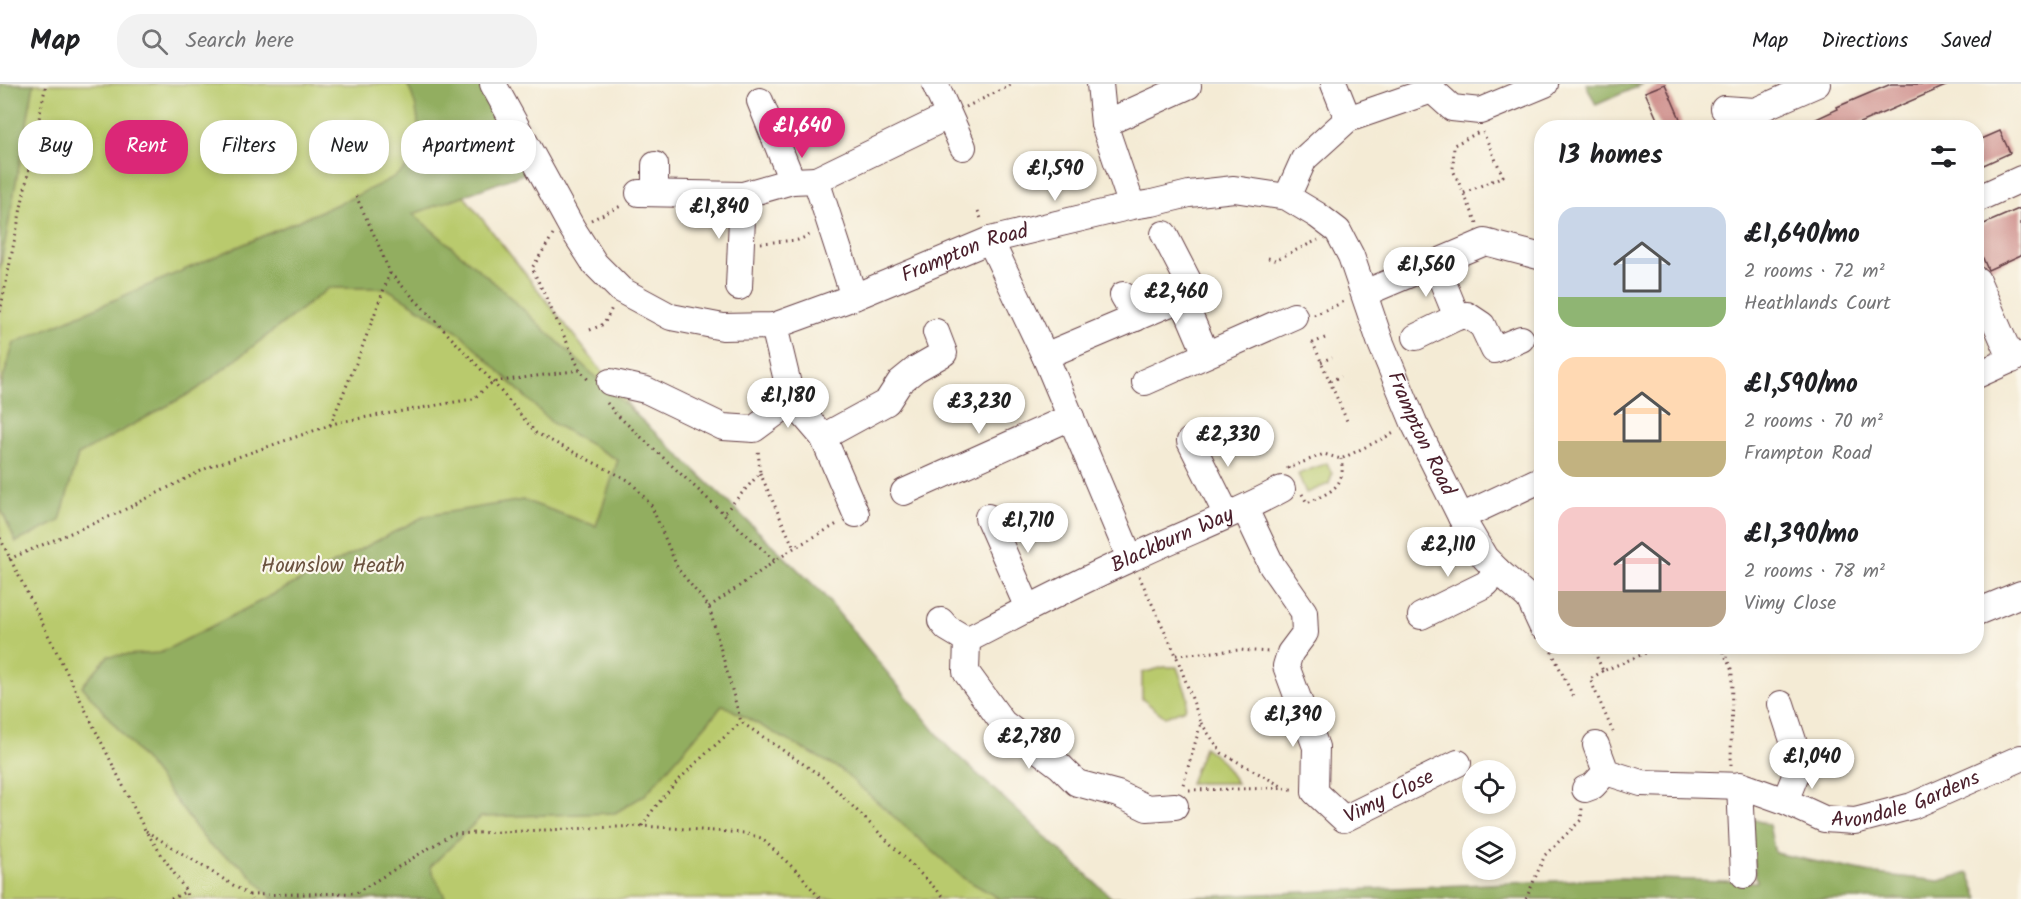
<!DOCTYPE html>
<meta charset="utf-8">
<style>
:root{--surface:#fff;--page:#f2f2f2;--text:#202124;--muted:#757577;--line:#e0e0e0;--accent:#db2777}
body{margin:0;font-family:Kalam,sans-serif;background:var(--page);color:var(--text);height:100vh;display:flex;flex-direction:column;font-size:22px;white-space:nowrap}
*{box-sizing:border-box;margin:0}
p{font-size:20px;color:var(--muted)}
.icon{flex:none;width:33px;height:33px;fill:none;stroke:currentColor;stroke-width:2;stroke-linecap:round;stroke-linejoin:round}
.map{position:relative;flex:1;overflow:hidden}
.panel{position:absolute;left:1534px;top:36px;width:450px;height:534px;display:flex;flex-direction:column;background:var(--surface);border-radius:24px;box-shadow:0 3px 9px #0003}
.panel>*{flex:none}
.top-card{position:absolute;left:18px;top:36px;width:570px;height:54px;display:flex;gap:12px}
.buttons{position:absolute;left:1462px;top:676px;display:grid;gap:12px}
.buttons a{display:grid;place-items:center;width:54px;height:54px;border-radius:50%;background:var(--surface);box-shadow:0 3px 9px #0003;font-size:30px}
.price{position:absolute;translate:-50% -51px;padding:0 14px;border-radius:21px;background:#fff;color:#222;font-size:20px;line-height:39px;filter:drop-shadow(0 2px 3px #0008)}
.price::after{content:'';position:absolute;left:50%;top:36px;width:18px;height:14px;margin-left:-9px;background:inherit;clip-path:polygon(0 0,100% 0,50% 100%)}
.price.on{background:var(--accent);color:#fff}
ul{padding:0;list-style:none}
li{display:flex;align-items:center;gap:18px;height:150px;padding:0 24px}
li span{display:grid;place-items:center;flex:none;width:168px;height:120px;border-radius:18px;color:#555}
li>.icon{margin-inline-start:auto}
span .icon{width:72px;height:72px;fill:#fffc;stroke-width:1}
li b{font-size:26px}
h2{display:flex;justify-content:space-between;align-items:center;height:72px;padding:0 24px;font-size:26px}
.chip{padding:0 21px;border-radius:24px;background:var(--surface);box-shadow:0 3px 9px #0003;font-size:21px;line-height:54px}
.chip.on{background:var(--accent);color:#fff}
header{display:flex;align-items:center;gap:36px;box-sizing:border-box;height:84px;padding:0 30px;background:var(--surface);border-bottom:2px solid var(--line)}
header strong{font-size:28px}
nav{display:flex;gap:33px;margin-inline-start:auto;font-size:21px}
.search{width:420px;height:54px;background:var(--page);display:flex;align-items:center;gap:15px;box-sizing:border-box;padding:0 21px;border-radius:24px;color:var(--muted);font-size:22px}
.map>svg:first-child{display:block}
</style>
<header>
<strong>Map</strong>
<div class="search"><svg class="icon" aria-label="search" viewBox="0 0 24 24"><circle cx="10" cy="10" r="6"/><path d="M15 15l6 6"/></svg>Search here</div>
<nav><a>Map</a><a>Directions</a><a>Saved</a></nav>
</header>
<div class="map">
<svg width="2021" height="815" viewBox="0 0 2021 815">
<rect width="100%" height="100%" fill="#fbf7ec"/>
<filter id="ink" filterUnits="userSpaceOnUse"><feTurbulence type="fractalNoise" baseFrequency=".0167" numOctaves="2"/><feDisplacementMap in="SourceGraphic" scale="12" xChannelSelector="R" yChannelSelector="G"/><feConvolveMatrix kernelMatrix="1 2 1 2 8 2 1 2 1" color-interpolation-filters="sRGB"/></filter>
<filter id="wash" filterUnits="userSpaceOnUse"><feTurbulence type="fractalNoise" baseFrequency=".008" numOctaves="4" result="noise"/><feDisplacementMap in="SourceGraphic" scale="24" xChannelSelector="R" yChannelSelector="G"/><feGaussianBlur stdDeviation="1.35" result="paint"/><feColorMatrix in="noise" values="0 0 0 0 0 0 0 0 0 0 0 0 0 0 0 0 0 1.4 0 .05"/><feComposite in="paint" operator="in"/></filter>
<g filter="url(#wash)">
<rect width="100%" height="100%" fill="#f4ebd5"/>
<path fill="#b9ca6d" stroke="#82744c" stroke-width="1.5" d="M0 0H415L457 103 715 431 960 689 1101 815H0Z
M1327 379 1332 390 1329 400 1306 409 1298 390Z
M1164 583H1177L1188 614 1185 625 1165 633 1142 615V589Z
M1204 663 1221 676 1237 699H1190Z"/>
<path fill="#92ae60" stroke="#6e6646" stroke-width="1.5" d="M0 0H34L0 186Z
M407 0H483L531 87 413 130 498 202 675 367 822 509 948 663 1112 814 1191 813 1622 794 1757 798 1745 732 1769 741 1775 769 1876 790 1939 797 1969 789 1979 815H1000L963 794 840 685 723 621 645 711 615 729 481 733 430 783 446 815H273L242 782 209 761 151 684 82 602 108 572 160 569 425 432 523 416 596 442 618 376 552 339 461 250 386 204H329L196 306 78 371 60 437 16 458 0 423V304L14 259 356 112C370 104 388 98 401 88 426 69 420 24 407 0Z
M1586 0H1643L1596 21Z"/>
<g id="blocks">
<path fill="#d19592" d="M1665 0 1684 44H1661L1645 8Z
M1891 0H1950L1848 44H1797L1838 25 1837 23Z
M2000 47 2010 69 1977 84V57Z
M2021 124V171L1988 186 1977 160V143Z"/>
</g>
</g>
<g filter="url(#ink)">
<use href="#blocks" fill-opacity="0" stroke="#643e44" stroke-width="1.5"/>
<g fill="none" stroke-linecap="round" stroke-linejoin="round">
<defs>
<g id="minor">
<path id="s1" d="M493 0 572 144 595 180 621 206 671 233 723 243 774 242 854 213 990 156 1132 122 1152 119 1189 110 1234 105 1287 113 1317 131 1338 147 1351 172 1380 257 1414 339 1461 433 1485 474 1498 487 1529 514 1542 542"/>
<path d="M935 0 963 63"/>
<path d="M1100 0 1104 40 1132 122"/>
<path d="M1334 0 1348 35"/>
<path d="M1430 0 1432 6 1452 24 1480 27 1545 0"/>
<path d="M760 17 792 97"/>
<path d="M1724 25 1755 27 1817 0"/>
<path d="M1104 40 1188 2"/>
<path d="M816 96 948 32"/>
<path d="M639 109 743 111 792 97 816 96 854 213"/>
<path d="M655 109V81"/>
<path d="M1287 113 1304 75 1348 35 1432 6"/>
<path d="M1977 115 2021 95"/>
<path d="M990 156 1045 272 1130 474"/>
<path d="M1435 179 1457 233"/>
<path d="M1977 196 2012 276"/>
<path d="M739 203 743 111"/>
<path d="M1365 209 1485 158 1542 173"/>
<path d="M1123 211 1136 234"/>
<path d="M1182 214 1206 270"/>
<path d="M774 242 792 317 823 353 856 430"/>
<path d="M1416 253 1457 233 1467 231 1482 241 1494 266 1521 255"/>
<path d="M1045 272 1182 214 1195 210 1164 150"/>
<path d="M1977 291 2021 271"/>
<path d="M610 298 646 306 723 343 754 345 792 317"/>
<path d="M1145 298 1294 232"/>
<path d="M823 353 887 318 900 298 916 285 944 269 936 248"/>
<path d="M1190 357 1227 431"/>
<path d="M904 408 1071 333"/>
<path id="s2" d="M1245 425 1272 482 1304 528 1305 549 1290 569 1286 582 1316 663 1315 708 1344 735 1458 679"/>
<path d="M988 433 1028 524"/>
<path d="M1461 433 1542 395"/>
<path d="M1977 528 2021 510"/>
<path d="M1421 532 1486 500 1498 487"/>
<path id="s3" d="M941 537 947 544 967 556C1021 528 1076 499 1132 474 1182 450 1234 431 1282 405"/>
<path d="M967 556 966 588 1003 639 1060 682 1077 699 1118 710 1147 724 1175 722"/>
<path d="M1781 620 1799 675 1798 685 1785 717"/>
<path id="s4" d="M1596 661 1606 688 1641 699 1743 702 1785 717 1824 735 1855 737 1912 722 2021 674"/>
<path d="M1740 701 1744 791"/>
<path d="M1585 705 1593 702 1606 688"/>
</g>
</defs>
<use href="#minor" stroke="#643e44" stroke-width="28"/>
<path stroke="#643e44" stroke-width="3" stroke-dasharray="1.5 4.5" stroke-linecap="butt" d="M966 23 1013 0
M416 68 481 80 505 66
M1464 109 1503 92 1483 48
M356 112 375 153 390 189 493 298 536 349 630 397 651 421 678 485 709 523 741 638 824 694 946 815
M978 127 982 137
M591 136 623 121
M1477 139 1453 86 1454 61 1479 48
M553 151 532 184 580 286 590 298
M761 159 798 156 813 150
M1268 174 1275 176 1318 156
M0 228 46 0
M1314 231 1346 217
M590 246 604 240 612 224
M1325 254 1313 259 1347 337
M1321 278 1332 273
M1330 297 1341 292
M607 319 615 329 775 477
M330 341 357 277 390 189
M1289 385 1288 384 1324 370 1341 375 1396 348
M760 389 794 464
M1302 410 1307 419C1329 409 1347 403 1341 375
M725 428 760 389 758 365
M0 454 145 746 186 807 187 815
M9 475 118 429 209 383 339 338 473 315 493 298 580 286
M1139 492 1176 571 1201 639 1182 704
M709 523 794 464 839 439
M1549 562 1573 612
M1592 562 1603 587 1650 567 1649 562
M1721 562 1732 587 1731 681
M1176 571 1239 566 1270 568
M1603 587 1590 595 1613 648
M1201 639 1222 669 1285 704 1295 706
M1189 706 1285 704
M642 742C667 702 706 670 741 638
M146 747 249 811 252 815
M249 811 356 809 452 750 642 742 744 749 761 754 801 791 820 815
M171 815 185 808
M1526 815 1545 771 1581 736 1582 724"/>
<use href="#minor" stroke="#fff" stroke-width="26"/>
</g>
</g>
<g text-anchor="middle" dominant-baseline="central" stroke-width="4.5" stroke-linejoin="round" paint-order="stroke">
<g font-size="21" fill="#4a1f2b" stroke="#fbf7ec">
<text stroke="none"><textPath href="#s1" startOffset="609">Frampton Road</textPath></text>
<text stroke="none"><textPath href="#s1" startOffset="1221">Frampton Road</textPath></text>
<text stroke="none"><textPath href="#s3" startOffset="261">Blackburn Way</textPath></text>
<text stroke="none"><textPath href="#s2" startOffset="400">Vimy Close</textPath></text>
<text stroke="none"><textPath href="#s4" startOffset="340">Avondale Gardens</textPath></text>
</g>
<g font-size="21" fill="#6b523f" stroke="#fbf7ec">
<text x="333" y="482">Hounslow Heath</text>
</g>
</g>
</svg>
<div class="buttons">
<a><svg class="icon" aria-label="locate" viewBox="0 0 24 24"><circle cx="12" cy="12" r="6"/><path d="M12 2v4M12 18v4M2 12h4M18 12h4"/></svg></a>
<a><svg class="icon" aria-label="layers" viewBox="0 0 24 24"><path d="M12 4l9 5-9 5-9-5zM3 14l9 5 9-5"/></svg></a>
</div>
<b class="price on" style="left:802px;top:75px">£1,640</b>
<b class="price" style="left:1055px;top:118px">£1,590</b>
<b class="price" style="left:719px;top:156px">£1,840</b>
<b class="price" style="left:1426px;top:214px">£1,560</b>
<b class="price" style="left:1176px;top:241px">£2,460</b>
<b class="price" style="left:788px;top:345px">£1,180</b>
<b class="price" style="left:979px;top:351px">£3,230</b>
<b class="price" style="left:1228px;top:384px">£2,330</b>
<b class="price" style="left:1028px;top:470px">£1,710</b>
<b class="price" style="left:1448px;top:494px">£2,110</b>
<b class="price" style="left:1293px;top:664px">£1,390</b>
<b class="price" style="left:1029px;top:686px">£2,780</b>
<b class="price" style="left:1812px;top:706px">£1,040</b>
<div class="top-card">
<a class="chip">Buy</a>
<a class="chip on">Rent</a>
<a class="chip">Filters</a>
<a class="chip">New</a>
<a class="chip">Apartment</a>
</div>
<section class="panel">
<h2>13 homes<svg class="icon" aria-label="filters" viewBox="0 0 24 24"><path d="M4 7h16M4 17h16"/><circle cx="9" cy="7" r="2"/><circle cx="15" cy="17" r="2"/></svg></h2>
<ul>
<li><span style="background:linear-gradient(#c9d6e8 75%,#8fb573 0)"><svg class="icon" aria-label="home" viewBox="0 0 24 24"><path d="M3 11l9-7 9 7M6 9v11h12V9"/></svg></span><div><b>£1,640/mo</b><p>2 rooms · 72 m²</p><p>Heathlands Court</p></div></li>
<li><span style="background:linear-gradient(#ffd9b3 70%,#c2b280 0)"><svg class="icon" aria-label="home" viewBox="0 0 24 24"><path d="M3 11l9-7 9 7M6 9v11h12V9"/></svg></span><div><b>£1,590/mo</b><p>2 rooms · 70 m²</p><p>Frampton Road</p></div></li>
<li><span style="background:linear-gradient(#f6c9c9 70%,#b9a48a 0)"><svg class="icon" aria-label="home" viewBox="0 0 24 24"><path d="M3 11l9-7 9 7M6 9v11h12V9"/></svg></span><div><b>£1,390/mo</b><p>2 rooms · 78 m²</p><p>Vimy Close</p></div></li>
</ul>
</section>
</div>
